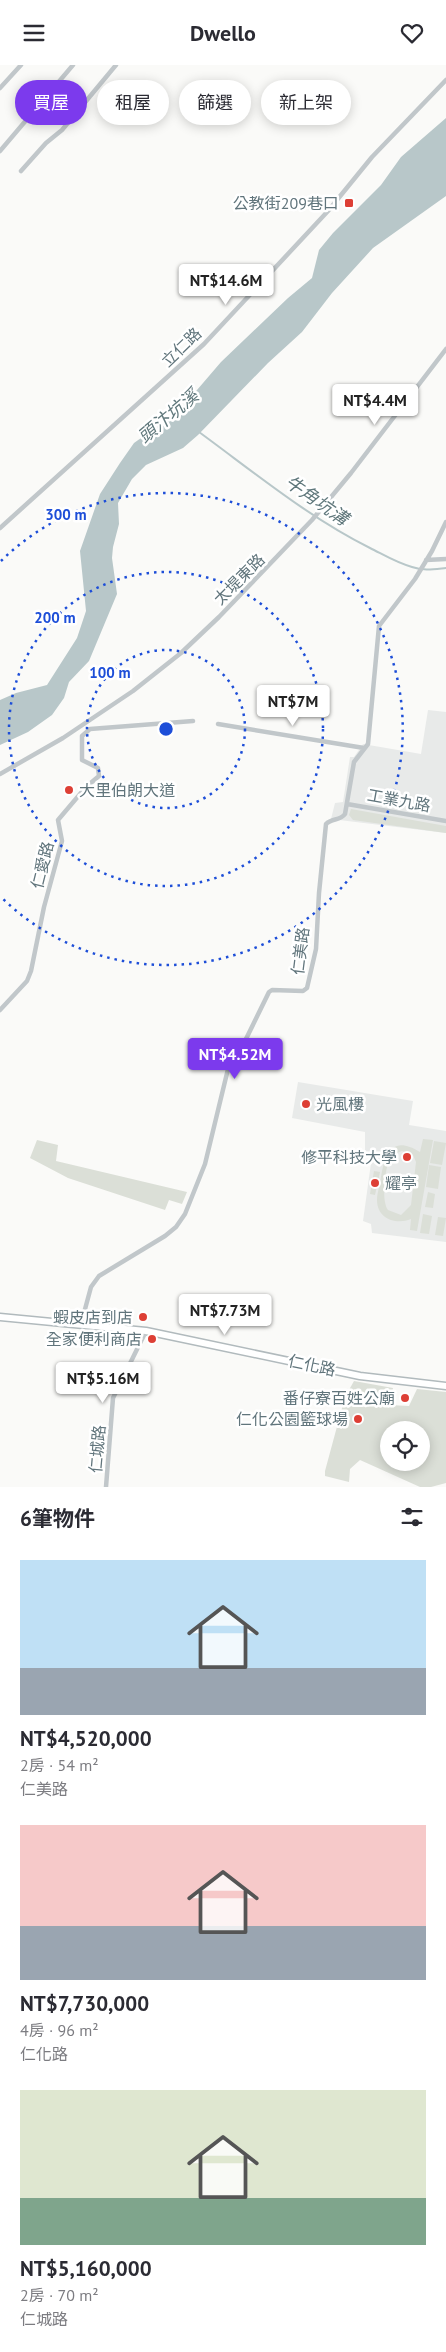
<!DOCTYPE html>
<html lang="zh-TW">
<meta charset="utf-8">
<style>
:root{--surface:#fff;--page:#f2f2f3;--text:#2b2b33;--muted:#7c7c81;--accent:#7c3aed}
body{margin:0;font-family:"PT Sans","Noto Sans TC",sans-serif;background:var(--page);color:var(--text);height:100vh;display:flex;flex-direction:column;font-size:19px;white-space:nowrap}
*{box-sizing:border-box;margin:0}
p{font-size:16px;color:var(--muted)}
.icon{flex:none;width:28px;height:28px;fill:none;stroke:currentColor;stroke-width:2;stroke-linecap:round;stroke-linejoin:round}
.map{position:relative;height:1422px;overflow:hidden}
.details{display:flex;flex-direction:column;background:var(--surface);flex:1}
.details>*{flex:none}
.guide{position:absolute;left:15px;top:15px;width:416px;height:45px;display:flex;gap:10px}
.tools{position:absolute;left:380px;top:1356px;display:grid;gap:10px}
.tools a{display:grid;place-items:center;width:50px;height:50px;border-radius:50%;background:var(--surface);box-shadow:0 2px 12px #0003;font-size:25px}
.price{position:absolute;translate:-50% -42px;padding:0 11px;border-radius:5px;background:#fff;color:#222;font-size:16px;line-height:32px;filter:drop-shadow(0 1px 2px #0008)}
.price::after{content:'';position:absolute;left:50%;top:30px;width:15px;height:11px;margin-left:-8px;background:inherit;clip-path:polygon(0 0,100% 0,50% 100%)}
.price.on{background:var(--accent);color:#fff}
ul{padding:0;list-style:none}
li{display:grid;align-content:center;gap:10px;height:265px;padding:0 20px}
li span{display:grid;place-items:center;height:155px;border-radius:0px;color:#555}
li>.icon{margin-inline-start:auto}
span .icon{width:90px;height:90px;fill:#fffc;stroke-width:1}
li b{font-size:21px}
h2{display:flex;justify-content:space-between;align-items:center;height:60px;padding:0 20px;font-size:21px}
.pill{padding:0 18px;border-radius:22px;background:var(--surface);box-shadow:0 2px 12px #0003;font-size:18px;line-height:45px}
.pill.on{background:var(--accent);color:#fff}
header{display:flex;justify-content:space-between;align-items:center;height:65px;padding:0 20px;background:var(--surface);font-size:22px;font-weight:600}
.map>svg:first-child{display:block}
</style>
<header><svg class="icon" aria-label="menu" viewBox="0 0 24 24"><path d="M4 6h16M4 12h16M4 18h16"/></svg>Dwello<svg class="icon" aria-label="heart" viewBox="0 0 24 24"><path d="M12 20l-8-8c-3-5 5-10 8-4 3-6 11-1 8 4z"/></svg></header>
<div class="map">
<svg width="446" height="1422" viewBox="0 0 446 1422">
<rect width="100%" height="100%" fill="#fafaf8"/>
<path fill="#e8eae9" d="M428 645 446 647V768L331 754 335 738 343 737 350 692H354L363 679 421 689Z
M298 1017 413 1036 409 1060 446 1066V1177L372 1168 371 1159 363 1156 371 1098 365 1087V1067L292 1053Z"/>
<path fill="#dbdfd7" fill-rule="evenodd" d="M351 744 446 761V768L353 755 349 750Z
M423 1074 433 1075 417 1166 410 1165 411 1154C396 1160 377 1154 377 1135 377 1128 380 1120 381 1112 385 1087 393 1070 420 1087ZM402 1086 413 1090 416 1097 411 1140 401 1150 388 1145C381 1136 385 1106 389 1095 392 1090 397 1088 402 1086Z
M37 1075 58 1080 56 1096 187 1127 182 1139 169 1135 165 1145 68 1113 30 1093Z
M434 1076 446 1078 442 1100 430 1098Z
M429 1100 441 1102 438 1124 426 1122Z
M374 1106 380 1107 375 1130 370 1129Z
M428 1127 435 1129 433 1143 425 1142Z
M423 1149 432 1151 429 1169 420 1168Z
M438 1152 446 1153 443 1171 435 1170Z
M354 1316 393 1323 390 1340 409 1341 417 1324 446 1327V1418L431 1422H420L360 1395 350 1404 349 1417 325 1411V1406L345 1332ZM389 1365H421V1398H389Z"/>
<path fill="#b8c7c9" d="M446 53V131L373 183 332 228 302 267 268 298 198 370 183 383 146 400 132 414 118 438 119 459 113 482 112 493 117 529 89 596 69 617 64 633 52 650 28 667 0 680V635L16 628 47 620 77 573 86 546 80 486 100 429 120 398 134 378 179 346 221 297 288 233 312 213 319 185 333 168 381 120 401 92Z"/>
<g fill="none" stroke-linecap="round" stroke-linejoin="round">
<path stroke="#b8c7c9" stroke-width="2" d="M199 367C255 408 308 452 370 483 384 490 397 498 412 502 423 506 435 504 446 503"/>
<defs>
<path id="secondary" d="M0 1252 146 1266 360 1311 446 1321"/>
</defs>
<use href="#secondary" stroke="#b1babd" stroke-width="9"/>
<path stroke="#c1c7ca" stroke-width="4.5" d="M0 23 21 0
M0 86 73 0
M21 106 46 78 62 65 116 0
M0 463 204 279 328 146 372 92 446 15
M426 495 446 494
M218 659 364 683
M0 709 63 673 133 626 181 588 219 552 312 455 351 408 446 284
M347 739 446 756
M0 945 27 916 31 906 44 842 62 776 58 755 86 722 99 711 98 703 82 695V671L90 664 193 656
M81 1259 91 1222 99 1211 165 1171 176 1162 185 1149 205 1099 228 1004 246 974 269 927 272 925 303 926 307 923 316 884 319 828 326 759C332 753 340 756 345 749L354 697 368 679 379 561 415 514 432 486 446 457
M106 1422 113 1333 146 1266"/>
<use href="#secondary" stroke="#fff" stroke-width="6"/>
</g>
<g fill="none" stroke="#1d4ed8" stroke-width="2.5" stroke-dasharray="2.5 5">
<circle cx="166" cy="664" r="79"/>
<circle cx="166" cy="664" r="157"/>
<path d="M1 496A236 236 0 1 1 1 832"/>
</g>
<g fill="#dd3f35" stroke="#fff" stroke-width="2">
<rect x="344" y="133" width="10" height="10" rx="2.5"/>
<circle cx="69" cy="725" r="5"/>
<circle cx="306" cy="1039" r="5"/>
<circle cx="407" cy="1092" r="5"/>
<circle cx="375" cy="1118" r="5"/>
<circle cx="143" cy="1252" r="5"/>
<circle cx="152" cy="1274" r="5"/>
<circle cx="405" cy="1333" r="5"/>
<circle cx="358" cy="1354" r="5"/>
</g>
<g text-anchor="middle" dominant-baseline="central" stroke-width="5" stroke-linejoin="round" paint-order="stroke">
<g font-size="16" fill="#61757c" stroke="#fff" text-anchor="end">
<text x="339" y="138">公教街209巷口</text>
<text x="79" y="725" text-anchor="start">大里伯朗大道</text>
<text x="316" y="1039" text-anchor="start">光風樓</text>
<text x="397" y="1092">修平科技大學</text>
<text x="385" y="1118" text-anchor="start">耀亭</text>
<text x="133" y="1252">蝦皮店到店</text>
<text x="142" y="1274">全家便利商店</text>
<text x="395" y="1333">番仔寮百姓公廟</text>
<text x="348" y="1354">仁化公園籃球場</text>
</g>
<g font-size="16" fill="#61757c" stroke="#fff">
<text transform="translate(181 282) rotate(-44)">立仁路</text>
<text transform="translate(239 514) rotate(-45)">太堤東路</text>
<text transform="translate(399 735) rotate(10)">工業九路</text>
<text transform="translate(42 800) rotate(-76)">仁愛路</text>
<text transform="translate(300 886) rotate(-83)">仁美路</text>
<text transform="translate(312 1300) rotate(12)">仁化路</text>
<text transform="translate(97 1384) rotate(-85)">仁城路</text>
</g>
<g font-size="18" font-style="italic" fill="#60787c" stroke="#fff">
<text transform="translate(168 351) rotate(-40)">頭汴坑溪</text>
<text transform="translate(317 435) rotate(35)">牛角坑溝</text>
</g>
</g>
<circle cx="166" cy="664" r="8" fill="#1d4ed8" stroke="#fff" stroke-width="2.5"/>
<g font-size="15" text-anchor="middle" font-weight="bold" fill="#1d4ed8" stroke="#fff" stroke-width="5" stroke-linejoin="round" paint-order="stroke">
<text x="66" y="455">300 m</text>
<text x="55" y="558">200 m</text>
<text x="110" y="613">100 m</text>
</g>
</svg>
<div class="tools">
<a><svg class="icon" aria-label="locate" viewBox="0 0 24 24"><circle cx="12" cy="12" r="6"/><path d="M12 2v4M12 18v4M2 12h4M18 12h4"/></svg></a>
</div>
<b class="price" style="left:226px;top:241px">NT$14.6M</b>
<b class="price" style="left:375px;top:361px">NT$4.4M</b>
<b class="price" style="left:293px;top:662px">NT$7M</b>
<b class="price on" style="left:235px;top:1015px">NT$4.52M</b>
<b class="price" style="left:225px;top:1271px">NT$7.73M</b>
<b class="price" style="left:103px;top:1339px">NT$5.16M</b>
<div class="guide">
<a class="pill on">買屋</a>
<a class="pill">租屋</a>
<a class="pill">篩選</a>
<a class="pill">新上架</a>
</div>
</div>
<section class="details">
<h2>6筆物件<svg class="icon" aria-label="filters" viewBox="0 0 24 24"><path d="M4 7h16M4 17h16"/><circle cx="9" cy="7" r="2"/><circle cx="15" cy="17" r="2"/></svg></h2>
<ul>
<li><span style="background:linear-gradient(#bfe0f5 70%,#9aa5b1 0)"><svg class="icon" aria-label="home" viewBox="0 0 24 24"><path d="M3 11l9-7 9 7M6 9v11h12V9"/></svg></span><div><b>NT$4,520,000</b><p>2房 · 54 m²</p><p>仁美路</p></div></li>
<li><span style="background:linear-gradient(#f6c9c9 65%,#9aa5b1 0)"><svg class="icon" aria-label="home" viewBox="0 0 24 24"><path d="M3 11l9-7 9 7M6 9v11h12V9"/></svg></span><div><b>NT$7,730,000</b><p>4房 · 96 m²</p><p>仁化路</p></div></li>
<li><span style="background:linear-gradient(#dfe7d0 70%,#7fa58c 0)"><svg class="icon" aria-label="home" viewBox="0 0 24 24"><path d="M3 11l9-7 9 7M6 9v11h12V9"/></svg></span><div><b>NT$5,160,000</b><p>2房 · 70 m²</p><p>仁城路</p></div></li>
</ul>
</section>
